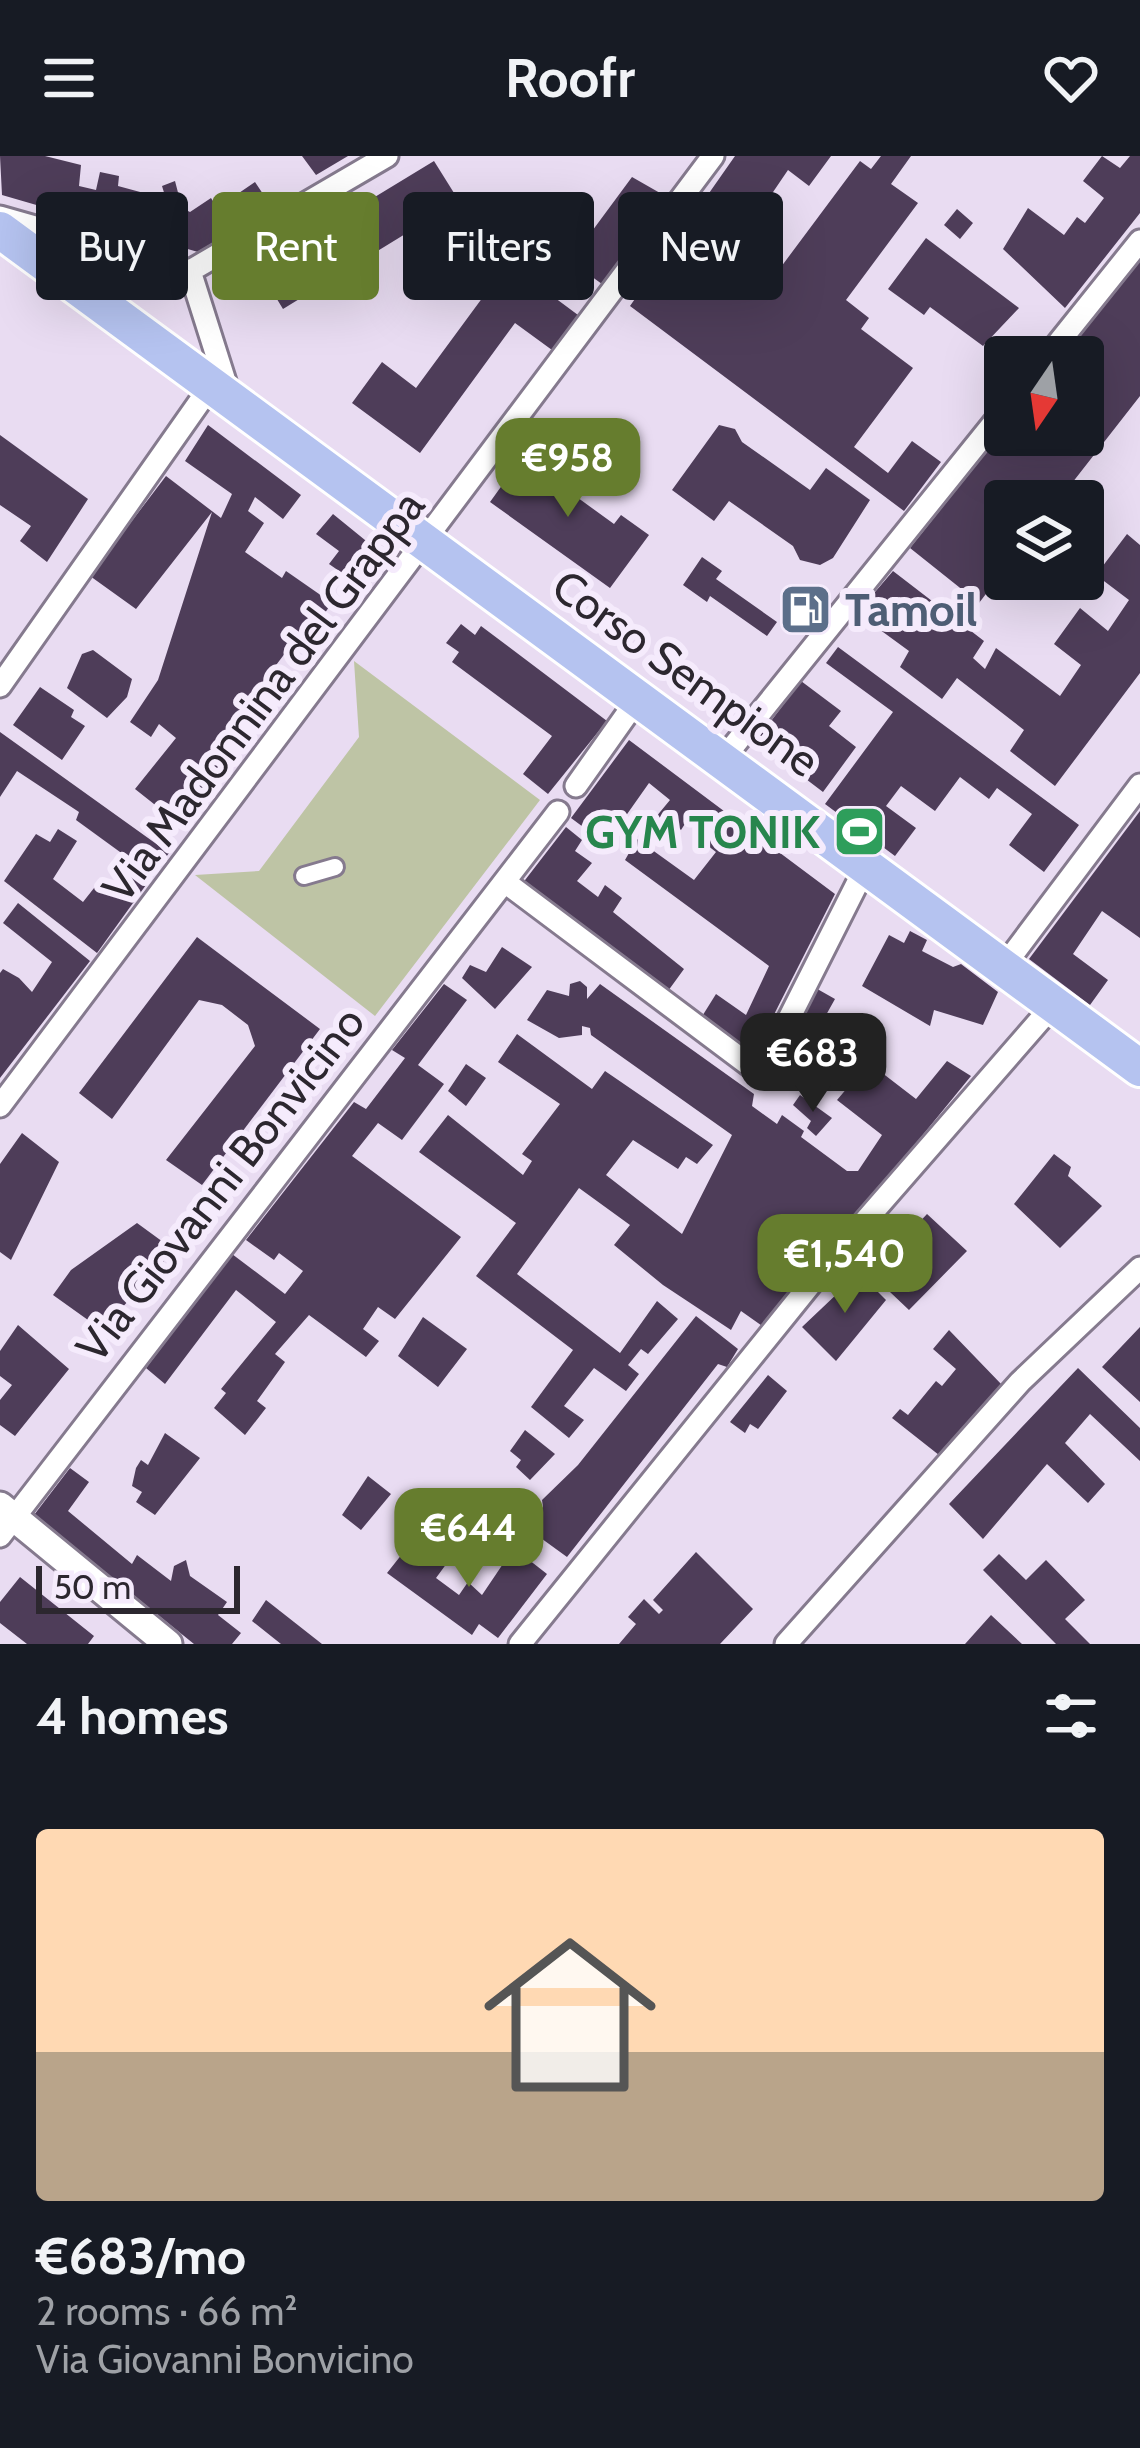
<!DOCTYPE html>
<meta charset="utf-8">
<style>
:root{--surface:#171b24;--page:#242831;--text:#f1f3f6;--muted:#9ea1a6;--accent:#667d2e}
body{margin:0;font-family:Cabin,sans-serif;background:var(--page);color:var(--text);height:100vh;display:flex;flex-direction:column;font-size:45px;white-space:nowrap}
*{box-sizing:border-box;margin:0}
p{font-size:39px;color:var(--muted)}
.icon{flex:none;width:66px;height:66px;fill:none;stroke:currentColor;stroke-width:2;stroke-linecap:round;stroke-linejoin:round}
.map{position:relative;height:1488px;overflow:hidden}
.details{display:flex;flex-direction:column;background:var(--surface);flex:1}
.details>*{flex:none}
.hud{position:absolute;left:36px;top:36px;width:1068px;height:108px;display:flex;gap:24px}
.needle{width:78px;rotate:193deg}
.tools{position:absolute;left:984px;top:180px;display:grid;gap:24px}
.tools a{display:grid;place-items:center;width:120px;height:120px;border-radius:12px;background:var(--surface);box-shadow:0 12px 48px #0002;font-size:60px}
.scale{position:absolute;left:36px;bottom:30px;width:204px;box-sizing:border-box;padding-left:12px;border:6px solid #2c272f;border-top:0;font-size:33px;line-height:42px;white-space:nowrap;color:#2c272f;-webkit-text-stroke:9px #f5ebfc;paint-order:stroke}
.price{position:absolute;translate:-50% -102px;padding:0 27px;border-radius:24px;background:var(--accent);color:#fff;font-size:39px;line-height:78px;filter:drop-shadow(0 3px 6px #0008)}
.price::after{content:'';position:absolute;left:50%;top:72px;width:36px;height:27px;margin-left:-18px;background:inherit;clip-path:polygon(0 0,100% 0,50% 100%)}
.price.on{background:#222;color:#fff}
ul{padding:0;list-style:none}
li{display:grid;align-content:center;gap:24px;height:636px;padding:0 36px}
li span{display:grid;place-items:center;height:372px;border-radius:12px;color:#555}
li>.icon{margin-inline-start:auto}
span .icon{width:216px;height:216px;fill:#fffc;stroke-width:1}
li b{font-size:51px}
h2{display:flex;justify-content:space-between;align-items:center;height:144px;padding:0 36px;font-size:51px}
.chip{padding:0 42px;border-radius:12px;background:var(--surface);box-shadow:0 12px 48px #0002;font-size:42px;line-height:108px}
.chip.on{background:var(--accent);color:#fff}
header{display:flex;justify-content:space-between;align-items:center;height:156px;padding:0 36px;background:var(--surface);font-size:54px;font-weight:800}
.map>svg:first-child{display:block}
</style>
<header><svg class="icon" aria-label="menu" viewBox="0 0 24 24"><path d="M4 6h16M4 12h16M4 18h16"/></svg>Roofr<svg class="icon" aria-label="heart" viewBox="0 0 24 24"><path d="M12 20l-8-8c-3-5 5-10 8-4 3-6 11-1 8 4z"/></svg></header>
<div class="map">
<svg width="1140" height="1488" viewBox="0 0 1140 1488">
<rect width="100%" height="100%" fill="#e9dcf2"/>
<path fill="#bec4a5" d="M354 505 540 644 375 860 195 719 259 715 359 581Z"/>
<path fill="#4e3d59" d="M0 0H45L81 9 79 30 96 34 100 16 119 20 118 30 166 43 162 30 175 25 182 52 190 56 211 42 217 52 255 26 271 50 198 96 2 39Z
M302 0H348L316 19Z
M735 0H831L809 30 788 14 739 86 778 115 860 5 871 13 881 0H911L891 28 918 47 846 144 869 162 861 173 913 212 854 291 888 317 912 285 941 306 904 355 630 150Z
M1102 0 1120 12 1130 0H1140V57L1065 152 1003 93 1028 52 1064 79 1077 61 1085 67 1104 42 1083 25Z
M434 5 459 45 283 153 258 112Z
M632 21 667 41 602 128 570 105Z
M957 53 973 67 960 83 944 69Z
M926 82 1019 152 983 190 930 151 924 159 888 133Z
M1140 102V240L1058 345H1005V413L979 447 910 392 1005 272V279H1083V201H1062Z
M508 107 578 159 552 194 515 167 420 297 352 247 382 206 416 232Z
M208 269 301 339 283 363 255 341 248 355 264 367 245 396 282 422 286 415 332 447 301 490 295 484 255 537 271 546 185 661 164 646 159 652 135 633 176 582 159 568 151 581 130 566 158 524 212 356 136 453 90 420 166 320 221 362 232 338 185 305Z
M719 269 735 273 742 286 810 334 826 312 870 344 833 402 820 409 800 404 793 390 729 345 714 365 672 334Z
M0 279 88 343 47 406 20 385 31 370 0 349Z
M531 289 554 306 545 318 614 368 621 359 649 379 610 432 490 346Z
M333 358 392 406 365 433 329 408 339 395 316 378Z
M1127 378 1140 389V517L1055 630 1010 595 1024 574 957 522 942 543 900 511 909 495 857 457 893 415 984 485 973 502 985 513 996 492 1060 540 1081 509 1054 488 1080 452 1108 475 1129 444 1096 419Z
M702 401 722 415 716 423 777 466 767 480 710 440 707 446 683 429Z
M461 468 475 479 481 470 607 565 548 638 523 618 552 580 452 506 459 496 446 487Z
M838 491 1079 669 1044 716 1009 689 1032 658 997 632 989 643 960 621 935 655 901 630 886 650 916 672 895 700 825 648 893 556 826 507Z
M93 494 132 523 127 541 107 562 67 532 82 498Z
M801 525 841 555 829 570 856 591 823 636 756 585Z
M40 531 74 554 71 561 85 570 62 604 13 569Z
M0 576 169 697 97 797 4 725 36 678 50 686 58 673 77 685 53 723 83 746 98 727 109 733 131 704 76 664 79 656 17 615 0 641Z
M629 584 835 738 753 900 701 862 716 838 746 859 769 810 625 704 637 683 694 724 716 696 703 686 712 675 690 660 681 674 671 664 659 683 646 673 670 644 649 627 606 688 571 662Z
M1140 655V782L1102 755 1073 798 1108 824 1090 849 1029 803Z
M566 671 582 684 575 695 592 707 577 725 598 741 605 729 622 742 613 756 684 813 668 835 522 728Z
M18 747 90 805 0 922V817L3 813 19 822 32 836 52 806 3 767Z
M910 775 927 784 922 795 953 811 961 808 998 836 983 869 934 854 930 870 862 830 889 779 904 787Z
M197 781 320 873 202 1029 166 1004 255 890 248 869 222 849 199 844 112 963 79 937Z
M502 791 532 811 495 853 462 822 470 809 486 816Z
M580 825 587 831V843L600 828 754 938 752 950 777 968 782 959 804 975 801 981 847 1015H858L882 979 837 944 854 924 789 876 812 830 835 843 821 868 878 906 877 913 916 943 947 905 971 920 765 1172 741 1155 731 1174 663 1129 614 1089 630 1069 579 1032 517 1118 620 1197 657 1145 678 1163 648 1198 641 1193 628 1209 639 1218 626 1235 594 1212 564 1250 584 1264 569 1282 531 1251 573 1194 476 1120 516 1067 419 996 448 959 523 1019 532 1005 522 998 560 948 498 906 517 878 592 933 605 915 713 989 697 1008 686 1001 678 1013 633 984 606 1019 682 1078 732 979 591 879 590 872 582 870V879L559 882 527 864 547 834 569 840 570 828Z
M444 828 467 844 418 909 444 928 402 984 378 967 352 1000 461 1081 395 1163 378 1151 363 1173 379 1185 366 1201 309 1159 275 1198 285 1206 257 1245 266 1252 245 1279 214 1252 226 1237 221 1233 276 1166 236 1134 165 1228 146 1212 232 1098 285 1138 303 1115 279 1097 274 1104 246 1084 354 946 366 953 405 902 392 894Z
M466 908 486 922 466 950 448 935Z
M800 939 832 962 816 980 807 972 811 965 793 949Z
M22 977 59 1006 11 1104 0 1096V1008Z
M1054 998 1071 1011 1068 1020 1102 1050 1060 1092 1014 1048Z
M927 1058 967 1095 909 1154 871 1118Z
M137 1067 174 1094 102 1174 53 1139 71 1114Z
M859 1117 886 1144 836 1205 802 1171Z
M696 1160 738 1193 727 1211 718 1208 567 1401 527 1372 543 1351 542 1344 578 1309Z
M423 1161 467 1193 438 1231 398 1200Z
M18 1169 69 1213 15 1280 0 1269V1244L12 1229 0 1220V1195Z
M1140 1171V1246L1102 1211Z
M949 1174 1003 1230 944 1303 892 1262 900 1253 908 1259 936 1225 942 1230 956 1213 933 1193Z
M1078 1212 1140 1272V1305L1090 1258 1065 1287 1105 1328 1088 1347 1047 1308 983 1383 949 1348Z
M768 1219 787 1235 758 1273 750 1268 745 1277 730 1266Z
M525 1274 555 1298 530 1324 516 1311 521 1304 510 1295Z
M165 1277 200 1302 155 1359 136 1346 142 1336 132 1330 136 1312 141 1304 148 1309Z
M70 1312 89 1326 68 1355 132 1408 137 1399 171 1425 174 1410 186 1404 190 1420 227 1446 218 1459 241 1477 232 1488H194L34 1359Z
M368 1320 391 1338 361 1374 342 1359Z
M414 1383 447 1407 436 1422 459 1439 468 1426 482 1439 509 1399 520 1407 524 1400 547 1418 498 1482 479 1468 472 1479 387 1417Z
M696 1396 753 1453 720 1488H619L636 1468 628 1461 644 1443 659 1458 663 1454 653 1444Z
M999 1398 1026 1424 1046 1404 1085 1444 1065 1463 1090 1488H1056L983 1414Z
M20 1421 94 1480 88 1488H27L0 1467V1446Z
M266 1444 322 1488H281L252 1465Z
M991 1459 1022 1488H965Z"/>
<g fill="none" stroke-linecap="round" stroke-linejoin="round">
<defs>
<path id="pedestrian" d="M304 720 335 711"/>
<path id="minor" d="M0 61 190 115 387 0
M190 115 229 238
M1047 201 1140 85
M0 530 210 231
M723 603 1005 253
M576 630 639 541
M505 726 761 918 867 708
M1004 810 1140 629
M0 950 713 0
M0 1380 558 656
M520 1488 818 1119 1055 847
M786 1488 1020 1226 1140 1112"/>
<path id="tertiary" d="M0 1350 168 1488"/>
<path id="primary" d="M0 74 1140 912"/>
</defs>
<use href="#pedestrian" stroke="#857a8e" stroke-width="22"/>
<use href="#minor" stroke="#857a8e" stroke-width="27"/>
<use href="#tertiary" stroke="#857a8e" stroke-width="33"/>
<use href="#primary" stroke="#fff" stroke-width="42"/>
<use href="#pedestrian" stroke="#fff" stroke-width="16"/>
<use href="#minor" stroke="#fff" stroke-width="21"/>
<use href="#tertiary" stroke="#fff" stroke-width="27"/>
<use href="#primary" stroke="#b5c3f0" stroke-width="36"/>
</g>
<defs>
<symbol id="fuel-square" viewBox="-11 -11 22 22"><rect x="-9" y="-9" width="18" height="18" rx="4" fill="#5c6f8a" stroke="#f5ebfc"/><path d="M-5.5-6h7V0h2V4h1.3V-2.5L3-4.5l.8-.8L6-3V5H2.5V1h-1V6h-7ZM-4.2-4.7v3.2H.2V-4.7Z" fill="#fff"/></symbol>
<symbol id="stadium-square" viewBox="-11 -11 22 22"><rect x="-9" y="-9" width="18" height="18" rx="4" fill="#2e9e5b" stroke="#f5ebfc"/><path d="M0-5a6.5 5 0 1 0 0 10a6.5 5 0 1 0 0-10ZM-3.5-1.8h7v3.6h-7Z" fill="#fff"/></symbol>
</defs>
<g fill-rule="evenodd">
<use href="#fuel-square" x="776" y="424" width="59" height="59"/>
<use href="#stadium-square" x="830" y="646" width="59" height="59"/>
</g>
<g text-anchor="middle" dominant-baseline="central" stroke-width="12" stroke-linejoin="round" paint-order="stroke">
<g font-size="45" font-weight="bold" fill="#4e5e75" stroke="#f5ebfc" text-anchor="start">
<text x="845" y="454">Tamoil</text>
</g>
<g font-size="45" fill="#2c272f" stroke="#f5ebfc">
<text transform="translate(686 517) rotate(36)">Corso Sempione</text>
<text transform="translate(263 540) rotate(-53)">Via Madonnina del Grappa</text>
<text transform="translate(220 1028) rotate(-52)">Via Giovanni Bonvicino</text>
</g>
<g font-size="45" font-weight="bold" fill="#27864d" stroke="#f5ebfc" text-anchor="end">
<text x="820" y="676">GYM TONIK</text>
</g>
</g>
</svg>
<div class="tools">
<a><svg class="needle" viewBox="-14 -14 28 28"><path d="M0-13l5 13h-10z" fill="#e53935"/><path d="M0 13l5-13h-10z" fill="#9ea1a6"/></svg></a>
<a><svg class="icon" aria-label="layers" viewBox="0 0 24 24"><path d="M12 4l9 5-9 5-9-5zM3 14l9 5 9-5"/></svg></a>
</div>
<div class="scale">50 m</div>
<b class="price" style="left:568px;top:364px">€958</b>
<b class="price on" style="left:813px;top:959px">€683</b>
<b class="price" style="left:845px;top:1160px">€1,540</b>
<b class="price" style="left:469px;top:1434px">€644</b>
<div class="hud">
<a class="chip">Buy</a>
<a class="chip on">Rent</a>
<a class="chip">Filters</a>
<a class="chip">New</a>
</div>
</div>
<section class="details">
<h2>4 homes<svg class="icon" aria-label="filters" viewBox="0 0 24 24"><path d="M4 7h16M4 17h16"/><circle cx="9" cy="7" r="2"/><circle cx="15" cy="17" r="2"/></svg></h2>
<ul>
<li><span style="background:linear-gradient(#ffd9b3 60%,#b9a48a 0)"><svg class="icon" aria-label="home" viewBox="0 0 24 24"><path d="M3 11l9-7 9 7M6 9v11h12V9"/></svg></span><div><b>€683/mo</b><p>2 rooms · 66 m²</p><p>Via Giovanni Bonvicino</p></div></li>
</ul>
</section>
